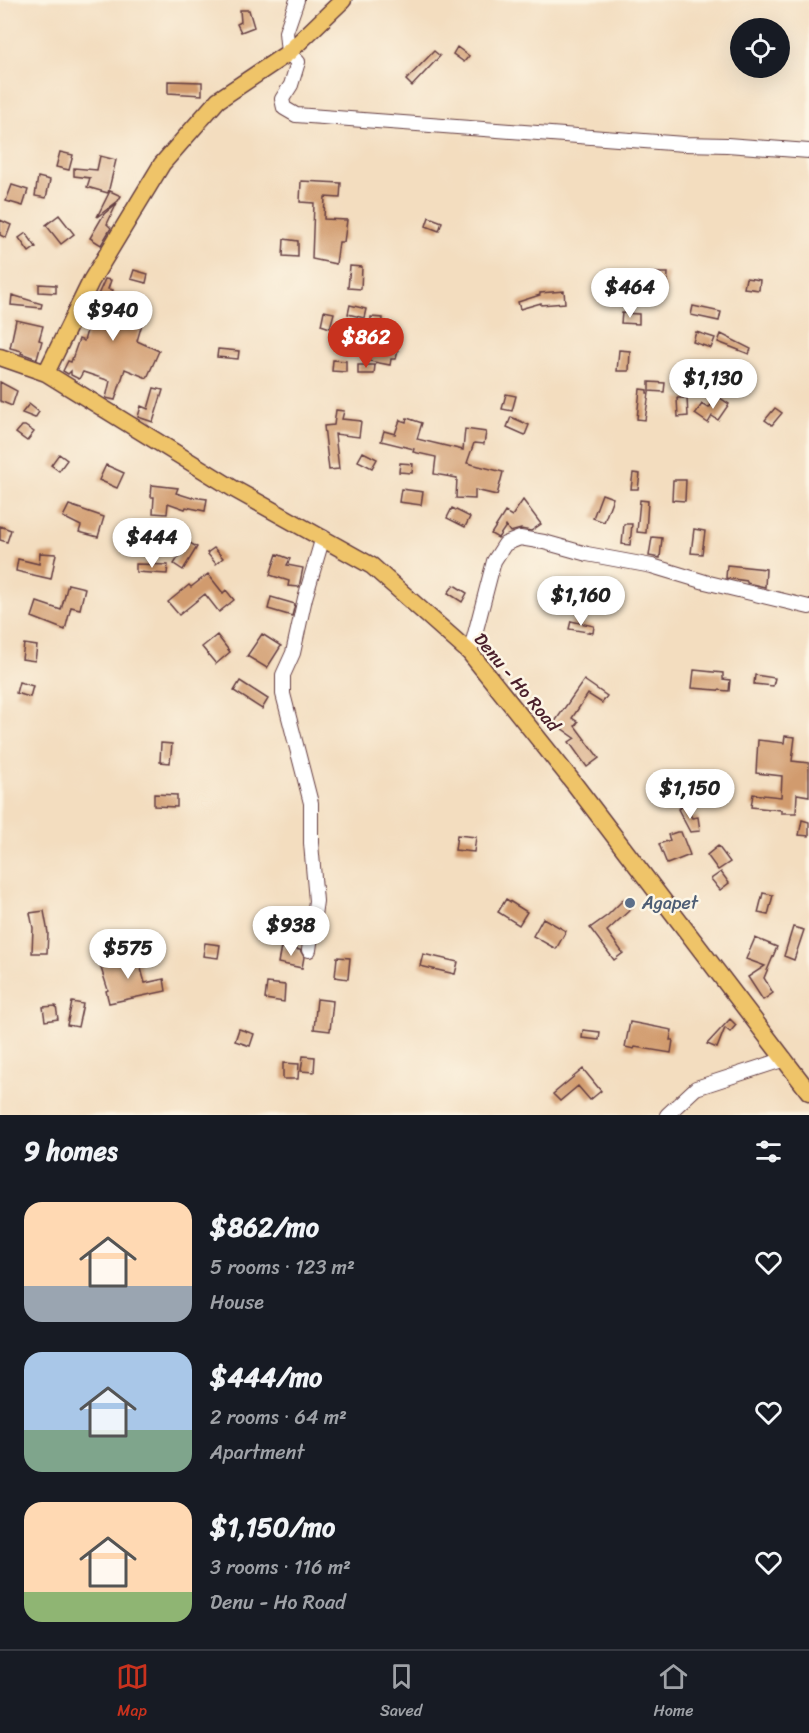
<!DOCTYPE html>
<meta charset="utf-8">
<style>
:root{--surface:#171b24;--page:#242831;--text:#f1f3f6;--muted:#9ea1a6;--line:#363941;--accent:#c8321e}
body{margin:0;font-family:Sriracha,sans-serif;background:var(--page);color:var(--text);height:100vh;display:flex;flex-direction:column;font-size:22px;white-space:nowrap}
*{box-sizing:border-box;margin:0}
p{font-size:20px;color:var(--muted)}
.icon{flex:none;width:33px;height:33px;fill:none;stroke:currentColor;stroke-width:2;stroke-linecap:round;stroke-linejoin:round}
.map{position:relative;height:1115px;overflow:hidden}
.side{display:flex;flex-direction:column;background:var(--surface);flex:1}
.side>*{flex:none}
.fabs{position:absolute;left:730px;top:18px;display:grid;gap:12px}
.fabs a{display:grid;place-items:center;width:60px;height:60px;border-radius:50%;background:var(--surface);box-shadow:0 6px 24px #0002;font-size:30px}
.price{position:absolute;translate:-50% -51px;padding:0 14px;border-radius:21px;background:#fff;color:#222;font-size:20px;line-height:39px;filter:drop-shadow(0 2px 3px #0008)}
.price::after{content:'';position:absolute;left:50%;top:36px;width:18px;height:14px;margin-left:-9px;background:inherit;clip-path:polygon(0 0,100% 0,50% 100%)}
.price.selected{background:var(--accent);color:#fff}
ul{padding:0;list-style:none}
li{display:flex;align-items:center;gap:18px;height:150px;padding:0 24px}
li span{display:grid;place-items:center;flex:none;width:168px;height:120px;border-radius:18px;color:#555}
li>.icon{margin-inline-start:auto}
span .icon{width:72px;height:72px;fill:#fffc;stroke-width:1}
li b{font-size:26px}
h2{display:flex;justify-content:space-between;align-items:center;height:72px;padding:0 24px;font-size:26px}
.dock{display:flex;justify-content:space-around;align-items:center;height:84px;border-top:2px solid var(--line);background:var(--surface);font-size:16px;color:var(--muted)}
.dock a{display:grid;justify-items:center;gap:3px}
.dock .selected{color:var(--accent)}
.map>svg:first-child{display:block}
</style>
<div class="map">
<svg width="809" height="1115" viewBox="0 0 809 1115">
<rect width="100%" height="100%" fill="#fcf5e5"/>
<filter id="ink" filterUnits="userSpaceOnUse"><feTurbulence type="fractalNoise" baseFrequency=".0167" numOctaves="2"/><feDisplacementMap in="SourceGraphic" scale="12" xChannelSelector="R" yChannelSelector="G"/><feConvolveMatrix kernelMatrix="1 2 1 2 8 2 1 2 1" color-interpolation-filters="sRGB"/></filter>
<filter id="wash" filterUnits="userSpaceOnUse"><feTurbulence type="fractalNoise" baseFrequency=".008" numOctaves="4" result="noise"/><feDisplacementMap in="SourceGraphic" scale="24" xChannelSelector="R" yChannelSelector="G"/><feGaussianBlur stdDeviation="1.35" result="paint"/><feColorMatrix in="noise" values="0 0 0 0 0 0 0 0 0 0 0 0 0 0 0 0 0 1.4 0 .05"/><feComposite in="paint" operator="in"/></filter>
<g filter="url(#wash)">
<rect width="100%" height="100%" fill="#f3ddbf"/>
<g id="blocks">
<path fill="#d19b6e" d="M240 10H249L254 27 241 32 237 24 241 22Z
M457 47 469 56 464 62 453 54Z
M434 51 440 56 412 86 406 80Z
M168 81 202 82V95L168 93Z
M60 152 73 155 69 170 56 167Z
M100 156 116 160 108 193 87 187 90 178 74 176V168L97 170Z
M38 177 50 180 46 198 35 196Z
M301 181 341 183 340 198 325 197 324 219 347 220 344 242H339L336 264 312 259 314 203 300 202Z
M12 185 28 190 23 206 6 201Z
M110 191 121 196 118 201 97 217Z
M117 203 107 224 111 228 101 245 90 238 104 214Z
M59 215 74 234 61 244 46 225Z
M429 217 442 222 439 231 426 226Z
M0 220 11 225 6 238 0 235Z
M26 233 36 247 29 252 19 238Z
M284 239 298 241V257L283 256Z
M350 266 362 267 361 289 348 288Z
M134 270 148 274 146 283 131 279Z
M647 273H668L667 291H647Z
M631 275 634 286 620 290 617 279Z
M746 278 760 280 759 290 744 288Z
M105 279 111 280 108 289 113 290 112 293 135 298 134 306 146 310 137 341 159 351 147 378 125 369 115 400 106 398 110 381 83 372 79 379 71 375V371L68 374 63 371 68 361 71 362 79 339 84 341 91 317 86 315 91 305 93 306Z
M39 284 56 285V293L39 292Z
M564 291 565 303 541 305V303L520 309 518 302 540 295V293Z
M12 295 42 304 41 308 11 305Z
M350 305 366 309 364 318 348 314Z
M693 306 721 312 719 321 691 315Z
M324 311 334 313 330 328 321 325Z
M622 313 639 314V324L621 323Z
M371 317 383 318 381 349 398 351 396 359H391L390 365 369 361Z
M16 320 43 326 39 340 42 341 37 359 21 353 22 351 10 348Z
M696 332 715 338 711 348 693 342Z
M721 334 751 349 749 354 718 342Z
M218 349 239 351 238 359 217 357Z
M619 350 630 351 629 371H617Z
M333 360 346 361V372L332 371Z
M698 363H710V372L727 369 730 388 720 390 718 380 699 384Z
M358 365H375L374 374H358Z
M0 382 17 391 12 406 0 401Z
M649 382 665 383 664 392 649 391Z
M154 388 163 390 153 422 138 417 141 406 148 409Z
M640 389 647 390V393H649L645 420 637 419Z
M506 394 516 396 512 411 502 409Z
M717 396 729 404 718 420 712 416 708 423 695 414 702 404 709 408Z
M677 398H687L688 416 678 417Z
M29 404 39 412 35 418 22 413Z
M775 408 782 413 772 425 765 420Z
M336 410 344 411 342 419 361 421 359 437 335 434 339 469 329 470 324 426 334 425Z
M511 417 529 425 525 435 507 427Z
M407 418 422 423 417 439 463 450 465 429 486 432 484 444 474 443 467 463 503 472 497 495 475 490V499L456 498 457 478 434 474 436 457 413 452 414 449 381 441 384 431 395 434 400 420 406 422Z
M22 426H25L34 432 27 441 16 433Z
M363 452 377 459 372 468 358 461Z
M59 454 67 460 59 471 51 465Z
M400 463 413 464 412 473 399 472Z
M106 465 124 473 117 488 99 480Z
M633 473 640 474 638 489H631Z
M673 480H686L685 501 672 500Z
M152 485 178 488 176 493 192 498V497L207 499 205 511 186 507 185 509 168 503 167 514 153 513 154 497H151Z
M401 489 423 492 421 505 399 502Z
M602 494 613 498 604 522 593 518Z
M523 500 541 524 531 531 521 529 510 532 506 526 498 538 491 534 505 512 512 516Z
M640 500 648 501 646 533 637 532Z
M69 505 104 517 98 537 79 532 81 526 63 517Z
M452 508 470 517 465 527 447 518Z
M624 524H632L630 545 622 544Z
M0 526 11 530 7 542 0 540Z
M694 529 705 531 702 554 691 553Z
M652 537 662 538 660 558 649 556Z
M188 542 197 547 183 570 174 564Z
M214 548 223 558 216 564 207 553Z
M40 553 56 554 51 579 16 571 18 559 39 564Z
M277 554 290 559 287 565 303 568 299 587 288 586 289 581 270 575Z
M136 564 168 565 167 574 136 572Z
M727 565 766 569 765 587 747 583V581L726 578Z
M208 574 223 593 226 590 234 600 219 612 205 594 179 615 168 602 189 585 191 587Z
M68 584 85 588 80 609 71 607 65 630 32 617 37 602 61 610Z
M454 585 467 593 462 602 448 593Z
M271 597 295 604 292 616 268 609Z
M571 621 594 626 593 633 569 629Z
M262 634 281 646 267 668 247 656Z
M217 635 230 652 216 664 202 647Z
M24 644 37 646 35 661 22 659Z
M694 670 723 673V679L730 680 729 691 692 688Z
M755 675 775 678 773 686 754 684Z
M584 680 607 696 602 703 588 694 572 718 578 722 575 726 599 758 587 767 569 742 575 738 554 723Z
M240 681 268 699 262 709 234 691Z
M19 682 33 686 30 697 16 693Z
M785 736 795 737 792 761 809 763V796L797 794 796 813H781V810L751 807 753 794 781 797 782 776 756 773 758 740 784 743Z
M161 743 172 744 170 763 160 762Z
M154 794 177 795V807L154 806Z
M685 805 692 818 698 817 700 831 690 832 678 809Z
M802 820 809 822V836L799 835Z
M677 832H681L690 855 667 864 659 844 670 840 668 835Z
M457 835 476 837 474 852 455 850Z
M718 846 730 862 718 870 707 855Z
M721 872 729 883 720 890 711 879Z
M763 893 773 895 768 915 758 913Z
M506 899 527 912 519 925 498 912Z
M624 899 632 908 607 931 623 953 614 960 590 928 608 915Z
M44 911 48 933 47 953H32L33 928 30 913Z
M543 918 566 931 556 949 533 936Z
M793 927 804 930 794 960 784 956Z
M755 938 777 947 764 978 773 993 763 1000 748 977 765 966 746 959Z
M205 943 220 945 218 958 203 956Z
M281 947 300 950 304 957 302 968 278 963Z
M137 954 145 983 164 979 166 991 109 1003 106 991 108 990 100 965Z
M423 954 458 962 455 974 420 966Z
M337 957 350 958 348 979 335 977Z
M267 983 285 985 284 1002 265 999Z
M317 999 333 1001 330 1031 314 1029Z
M72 1002 83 1004 78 1027 67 1025Z
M56 1006 58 1019 45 1021 43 1007Z
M730 1019 736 1025 730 1032 725 1028 717 1048 707 1044Z
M630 1022 672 1030 670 1040H673L671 1053 635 1047 634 1049 625 1047Z
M239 1029 254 1034 250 1046 235 1041Z
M583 1030 600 1032 599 1040 582 1038Z
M303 1056 315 1057 314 1072 301 1071Z
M283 1063 299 1064 298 1079H283Z
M583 1069 601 1091 590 1100 578 1086 560 1101 553 1094Z"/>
</g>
</g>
<g filter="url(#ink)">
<use href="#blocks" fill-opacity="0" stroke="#633c41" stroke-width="1.5"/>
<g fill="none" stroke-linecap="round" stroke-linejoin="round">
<defs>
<path id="minor" d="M297 0 286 32 288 53 298 62 291 85 282 99 284 108 296 115 684 144 727 145 809 151
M470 653 494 561 505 544 520 538 544 542 587 554 652 566 705 582 809 607
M309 950 316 901 311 843V803L283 694V675L293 653 305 598 323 537
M667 1115 696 1088 785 1059"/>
<path id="major" d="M0 357 46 373 234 489 372 566 470 653 573 782 809 1092
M46 373 91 281 162 164 218 100 288 53 343 0"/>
</defs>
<use href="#minor" stroke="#633c41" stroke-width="16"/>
<use href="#major" stroke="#633c41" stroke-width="19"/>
<use href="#minor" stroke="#fff" stroke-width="14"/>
<use href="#major" stroke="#efc469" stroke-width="16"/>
</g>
</g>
<circle fill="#5c6f8a" stroke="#fcf5e5" stroke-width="2" cx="630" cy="903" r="6"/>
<g text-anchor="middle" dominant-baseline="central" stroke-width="5" stroke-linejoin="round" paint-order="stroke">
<g font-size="18" fill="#4a1f2b" stroke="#fcf5e5">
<text transform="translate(517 682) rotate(50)">Denu - Ho Road</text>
</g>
<g font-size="18" fill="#4e5e75" stroke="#fcf5e5" text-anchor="start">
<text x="642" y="903">Agapet</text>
</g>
</g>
</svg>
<div class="fabs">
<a><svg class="icon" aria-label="locate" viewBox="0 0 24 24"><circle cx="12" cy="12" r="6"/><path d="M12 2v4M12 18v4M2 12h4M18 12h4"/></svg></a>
</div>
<b class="price" style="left:630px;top:319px">$464</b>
<b class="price" style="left:113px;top:342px">$940</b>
<b class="price selected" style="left:366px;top:369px">$862</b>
<b class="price" style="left:713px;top:410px">$1,130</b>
<b class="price" style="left:152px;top:569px">$444</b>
<b class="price" style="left:581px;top:627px">$1,160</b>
<b class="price" style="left:690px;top:820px">$1,150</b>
<b class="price" style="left:291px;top:957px">$938</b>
<b class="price" style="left:128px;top:980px">$575</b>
</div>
<section class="side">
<h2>9 homes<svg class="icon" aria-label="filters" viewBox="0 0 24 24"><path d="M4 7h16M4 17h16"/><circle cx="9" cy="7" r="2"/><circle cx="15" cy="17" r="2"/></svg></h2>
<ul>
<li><span style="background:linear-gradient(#ffd9b3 70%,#9aa5b1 0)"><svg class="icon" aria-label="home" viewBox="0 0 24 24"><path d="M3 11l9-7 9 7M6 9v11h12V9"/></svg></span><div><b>$862/mo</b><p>5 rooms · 123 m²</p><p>House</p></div><svg class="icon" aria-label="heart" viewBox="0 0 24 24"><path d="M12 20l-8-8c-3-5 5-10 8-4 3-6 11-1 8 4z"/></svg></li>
<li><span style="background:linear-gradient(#a9c7e8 65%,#7fa58c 0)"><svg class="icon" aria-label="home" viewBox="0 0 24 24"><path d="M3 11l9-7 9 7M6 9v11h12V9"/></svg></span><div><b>$444/mo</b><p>2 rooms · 64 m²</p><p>Apartment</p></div><svg class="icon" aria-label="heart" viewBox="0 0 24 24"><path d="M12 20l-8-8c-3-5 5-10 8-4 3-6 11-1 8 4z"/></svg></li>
<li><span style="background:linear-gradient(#ffd9b3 75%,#8fb573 0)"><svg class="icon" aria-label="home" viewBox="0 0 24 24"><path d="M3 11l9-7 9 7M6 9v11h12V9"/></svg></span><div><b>$1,150/mo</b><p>3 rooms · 116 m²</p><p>Denu - Ho Road</p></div><svg class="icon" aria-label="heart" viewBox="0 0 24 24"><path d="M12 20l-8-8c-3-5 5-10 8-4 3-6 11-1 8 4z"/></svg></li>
</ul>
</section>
<nav class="dock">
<a class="selected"><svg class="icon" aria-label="map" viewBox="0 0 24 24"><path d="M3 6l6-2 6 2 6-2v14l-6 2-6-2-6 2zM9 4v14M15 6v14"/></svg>Map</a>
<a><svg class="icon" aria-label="saved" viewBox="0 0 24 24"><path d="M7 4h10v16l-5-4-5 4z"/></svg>Saved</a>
<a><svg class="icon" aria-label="home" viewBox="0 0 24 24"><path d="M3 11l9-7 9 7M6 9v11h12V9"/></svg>Home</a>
</nav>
